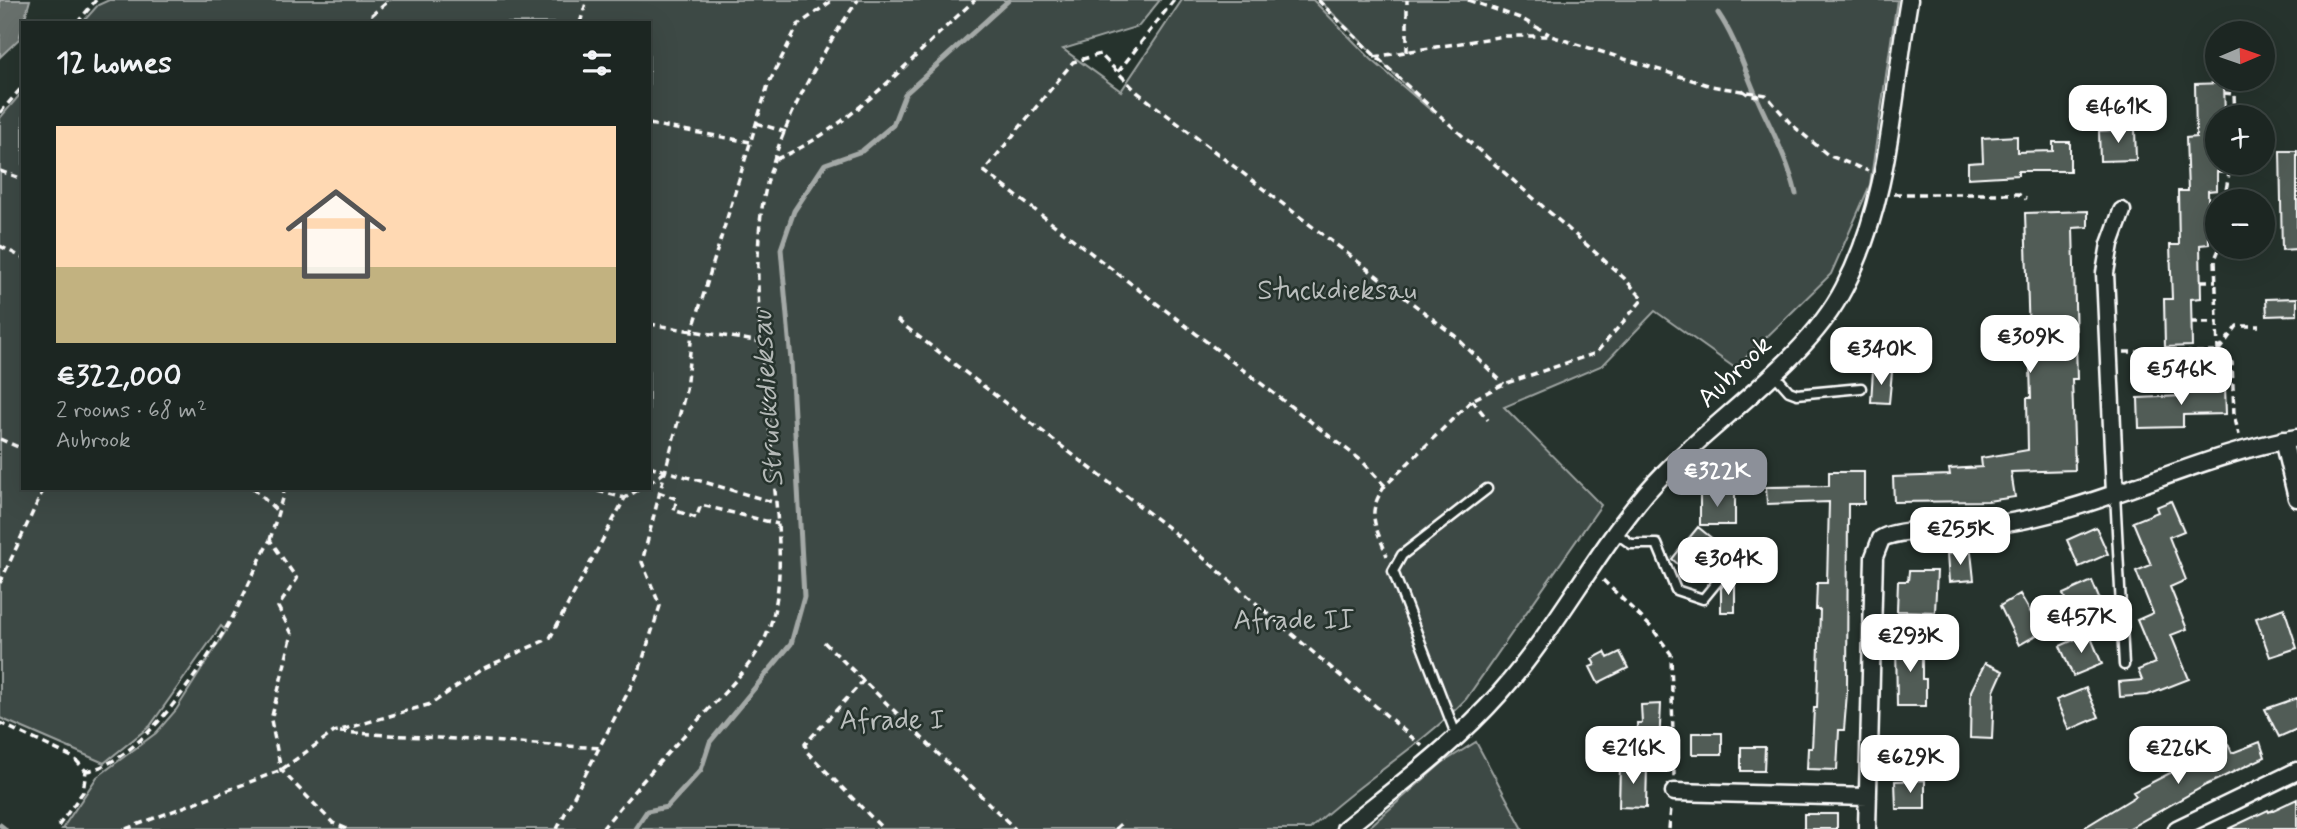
<!DOCTYPE html>
<meta charset="utf-8">
<style>
:root{--surface:#1c2622;--page:#29322f;--text:#f1f3f6;--muted:#a0a5a5;--line:#3a4340;--accent:#8c9099}
body{margin:0;font-family:Mynerve,sans-serif;background:var(--page);color:var(--text);height:100vh;display:flex;flex-direction:column;font-size:26px;white-space:nowrap}
*{box-sizing:border-box;margin:0}
p{font-size:23px;color:var(--muted)}
.icon{flex:none;width:38px;height:38px;fill:none;stroke:currentColor;stroke-width:2;stroke-linecap:round;stroke-linejoin:round}
.map{position:relative;flex:1;overflow:hidden}
.details{position:absolute;left:21px;top:21px;width:630px;height:469px;display:flex;flex-direction:column;background:var(--surface);border-radius:0px;box-shadow:0 7px 28px #0002,0 0 0 2px var(--line)}
.details>*{flex:none}
.needle{width:46px;rotate:88deg}
.buttons{position:absolute;left:2205px;top:21px;display:grid;gap:14px}
.buttons a{display:grid;place-items:center;width:70px;height:70px;border-radius:50%;background:var(--surface);box-shadow:0 7px 28px #0002,0 0 0 2px var(--line);font-size:35px}
.price{position:absolute;translate:-50% -60px;padding:0 16px;border-radius:14px;background:#fff;color:#222;font-size:23px;line-height:46px;filter:drop-shadow(0 2px 4px #0008)}
.price::after{content:'';position:absolute;left:50%;top:42px;width:21px;height:16px;margin-left:-10px;background:inherit;clip-path:polygon(0 0,100% 0,50% 100%)}
.price.on{background:var(--accent);color:#fff}
ul{padding:0;list-style:none}
li{display:grid;align-content:center;gap:14px;height:371px;padding:0 35px}
li span{display:grid;place-items:center;height:217px;border-radius:0px;color:#555}
li>.icon{margin-inline-start:auto}
span .icon{width:126px;height:126px;fill:#fffc;stroke-width:1}
li b{font-size:30px}
h2{display:flex;justify-content:space-between;align-items:center;height:84px;padding:0 35px;font-size:30px}
.map>svg:first-child{display:block}
</style>
<div class="map">
<svg width="2297" height="829" viewBox="0 0 2297 829">
<rect width="100%" height="100%" fill="#26332d"/>
<filter id="ink" filterUnits="userSpaceOnUse"><feTurbulence type="fractalNoise" baseFrequency=".0143" numOctaves="2"/><feDisplacementMap in="SourceGraphic" scale="14" xChannelSelector="R" yChannelSelector="G"/><feConvolveMatrix kernelMatrix="1 2 1 2 8 2 1 2 1" color-interpolation-filters="sRGB"/></filter>
<g filter="url(#ink)">
<path fill="#3e4944" stroke="#9ea4a2" stroke-width="2" d="M109 0H1160L1139 26 1063 49 1121 91 1182 0H1313L1371 59 1434 113 1319 0H1897L1870 185 1831 274 1735 368 1655 311 1603 365 1504 407 1601 505 1466 699C1419 748 1359 782 1310 829H62L97 777 156 733 176 710 226 631 221 626 150 726 104 763 0 718V118L23 91V488H649V23H82L98 5Z
M1476 742 1523 829H1367L1442 763Z"/>
<path fill="#67706c" stroke="#a4a9a7" stroke-width="2" d="M0 0H30L19 39 0 57Z"/>
<g fill="none" stroke-linecap="round" stroke-linejoin="round">
<path stroke="#a4a9a7" stroke-width="5" d="M1718 13C1735 38 1743 65 1755 93 1770 128 1787 156 1796 194
M0 825 5 829
M635 829 647 811 667 807 701 770 710 742 791 644 804 597 791 361 781 249 794 211 825 164 862 151 893 125 905 94 1009 0"/>
</g>
<path fill="#515c57" stroke="#fff" stroke-width="2" d="M2224 83 2225 117H2217V190L2208 191 2209 244 2200 245 2201 298 2191 299 2192 346 2165 347 2164 299H2172L2170 245H2179L2178 191H2188L2186 138 2196 137 2195 84Z
M2135 129 2136 160 2100 161 2099 131Z
M2017 136V152L2053 151V142H2070V171H2018V175L1968 178V163L1983 162 1982 138Z
M2280 151H2297V249L2282 250Z
M2088 211V227L2073 228 2077 379H2072L2075 470 2011 472 2015 497 1988 501 1894 502 1893 477 1950 475 1949 469 1982 467 1981 458 2028 450 2027 398H2031L2025 213Z
M2297 298V315L2267 316 2266 299Z
M1873 370 1892 372 1889 403 1871 402Z
M2225 386 2226 414 2183 415V427L2139 428 2138 398 2182 396V388Z
M1829 472H1864V504H1848L1847 693 1844 730H1839L1837 770 1807 769 1808 748H1812L1814 708H1817L1820 610H1816L1817 583H1827L1829 502 1767 504 1766 487 1829 486Z
M1700 492 1735 493V525H1700Z
M2171 501 2184 531 2169 537 2186 580 2170 587 2187 629 2171 635 2189 679 2148 695 2120 697 2119 682 2142 680 2138 670 2155 663 2137 620 2153 613 2136 571 2151 565 2133 522 2158 512 2156 507Z
M1698 527 1725 549 1705 573 1694 564 1687 572 1672 559Z
M2096 527 2108 554 2079 567 2067 540Z
M1971 552 1974 580 1949 582 1947 554Z
M1909 571H1937L1935 612 1897 611 1898 581H1908Z
M2092 581 2103 608 2074 621 2063 594Z
M1726 582H1735V612H1721V588Z
M2020 594 2042 632 2019 645 2000 606Z
M2284 608 2297 648 2270 657 2256 618Z
M2089 633 2102 664 2073 676 2060 646Z
M1896 641H1922V679H1926V706H1897Z
M1605 652 1608 658 1620 652 1628 668 1598 683 1590 667 1595 665 1592 659Z
M1985 663 2003 671 1994 691 1992 739 1970 738 1971 691Z
M2086 688 2099 717 2069 730 2056 700Z
M2297 698V729L2279 737 2265 709Z
M1661 704 1659 748H1638L1637 723H1642L1641 705Z
M1692 733H1722V754H1692Z
M2260 742 2265 757 2206 785 2128 829H2082L2136 796 2133 792 2205 755 2228 744 2232 753Z
M1741 747H1765L1764 771H1741Z
M1620 765H1647L1646 808 1619 807Z
M1925 780V809H1896L1895 781Z
M2297 799V829H2228L2268 810 2269 812Z
M1804 814H1837V829H1804Z"/>
<g fill="none" stroke-linecap="round" stroke-linejoin="round">
<defs>
<path id="service" d="M1774 374 1789 391 1797 394 1861 388
M2115 493 2124 665
M1617 534 1631 544H1657L1676 590 1703 599 1721 577
M1457 737 1393 571 1402 555 1487 489"/>
<path id="minor" d="M2283 440 2297 498
M2115 493 2105 273 2110 244 2122 211
M1674 792 1868 797
M1345 829C1398 786 1454 745 1500 693 1555 631 1593 556 1646 493 1704 425 1804 366 1844 288 1891 198 1892 97 1909 0
M1867 829 1874 557 1881 539C1897 527 1979 528 2006 523 2106 507 2197 455 2297 438
M2177 829 2297 771"/>
</defs>
<use href="#service" stroke="#fff" stroke-width="13"/>
<use href="#minor" stroke="#fff" stroke-width="21"/>
<path stroke="#fff" stroke-width="3.5" stroke-dasharray="7 5" stroke-linecap="butt" d="M1318 0C1415 98 1521 186 1624 278L1643 299 1596 353 1504 384 1472 400 1385 486C1365 514 1376 526 1387 556
M1468 0 1520 18 1549 34
M77 23 96 0
M362 23 390 0
M580 23 587 0
M1407 52V0
M1374 57 1504 36H1551L1711 86 1766 95 1791 124 1828 155 1868 171
M1118 72 1174 0
M1742 90 1749 95 1764 96
M2224 93 2234 94 2235 117
M0 113 23 86
M756 123 786 132
M649 124 750 142
M776 159C852 129 915 53 975 0
M0 171 23 179
M2217 172H2231
M1894 194H2018L2026 199
M2224 201 2231 163
M2208 203H2217
M2209 237H2217
M0 246 23 258
M2201 281H2216
M897 320 1171 530 1422 746
M2191 322H2217
M649 324 762 342
M2219 350 2237 326H2259
M2124 352H2218L2232 363 2234 415 2239 435
M2218 352 2215 259 2220 247
M1472 400 1488 420
M0 439 23 449
M649 466 776 503
M649 483 665 472
M1385 486 1362 461 984 171 1073 62 1100 54 1137 92 1455 336 1504 384
M253 488 277 511
M586 488 625 498
M658 492 677 499 674 510 696 518 701 505 778 524
M270 540 285 488
M1603 580 1652 628 1671 654 1674 777
M0 583 44 488
M824 642 1015 829
M864 680 805 744 807 752 883 829
M0 723 74 758 86 771 83 792 56 829
M340 732 601 748
M86 771C142 762 204 665 232 618 246 593 256 565 270 540L297 579 278 607 292 634 271 720 281 770 333 823 347 829
M126 829 281 770 334 732 431 704 482 669 550 638 625 498 641 488
M557 829 639 671 660 606 642 562 686 390 692 332 768 85 798 25 833 0
M602 829C630 795 659 762 689 730 715 701 749 672 766 636 788 586 777 521 773 468 767 393 754 312 759 236 763 154 812 66 858 0
M1115 829 1124 821
M1669 829 1671 808"/>
<use href="#service" stroke="#26332d" stroke-width="8"/>
<use href="#minor" stroke="#26332d" stroke-width="16"/>
</g>
</g>
<g text-anchor="middle" dominant-baseline="central" stroke-width="5" stroke-linejoin="round" paint-order="stroke">
<g font-size="28" fill="#bbbfbe" stroke="#26332d">
<text x="1337" y="291">Stuckdieksau</text>
<text x="1294" y="621">Afrade II</text>
<text x="892" y="721">Afrade I</text>
</g>
<g font-size="28" fill="#fff" stroke="#26332d">
<text transform="translate(1735 372) rotate(-44)">Aubrook</text>
</g>
<g font-size="30" font-style="italic" fill="#b3b8b6" stroke="#26332d">
<text transform="translate(768 399) rotate(-94)">Struckdieksau</text>
</g>
</g>
</svg>
<div class="buttons">
<a><svg class="needle" viewBox="-14 -14 28 28"><path d="M0-13l5 13h-10z" fill="#e53935"/><path d="M0 13l5-13h-10z" fill="#a0a5a5"/></svg></a>
<a>+</a>
<a>−</a>
</div>
<b class="price" style="left:2118px;top:145px">€461K</b>
<b class="price" style="left:2030px;top:375px">€309K</b>
<b class="price" style="left:1881px;top:387px">€340K</b>
<b class="price" style="left:2181px;top:407px">€546K</b>
<b class="price on" style="left:1717px;top:509px">€322K</b>
<b class="price" style="left:1960px;top:567px">€255K</b>
<b class="price" style="left:1728px;top:597px">€304K</b>
<b class="price" style="left:2081px;top:655px">€457K</b>
<b class="price" style="left:1910px;top:674px">€293K</b>
<b class="price" style="left:1633px;top:786px">€216K</b>
<b class="price" style="left:2178px;top:786px">€226K</b>
<b class="price" style="left:1910px;top:795px">€629K</b>
<section class="details">
<h2>12 homes<svg class="icon" aria-label="filters" viewBox="0 0 24 24"><path d="M4 7h16M4 17h16"/><circle cx="9" cy="7" r="2"/><circle cx="15" cy="17" r="2"/></svg></h2>
<ul>
<li><span style="background:linear-gradient(#ffd9b3 65%,#c2b280 0)"><svg class="icon" aria-label="home" viewBox="0 0 24 24"><path d="M3 11l9-7 9 7M6 9v11h12V9"/></svg></span><div><b>€322,000</b><p>2 rooms · 68 m²</p><p>Aubrook</p></div></li>
</ul>
</section>
</div>
